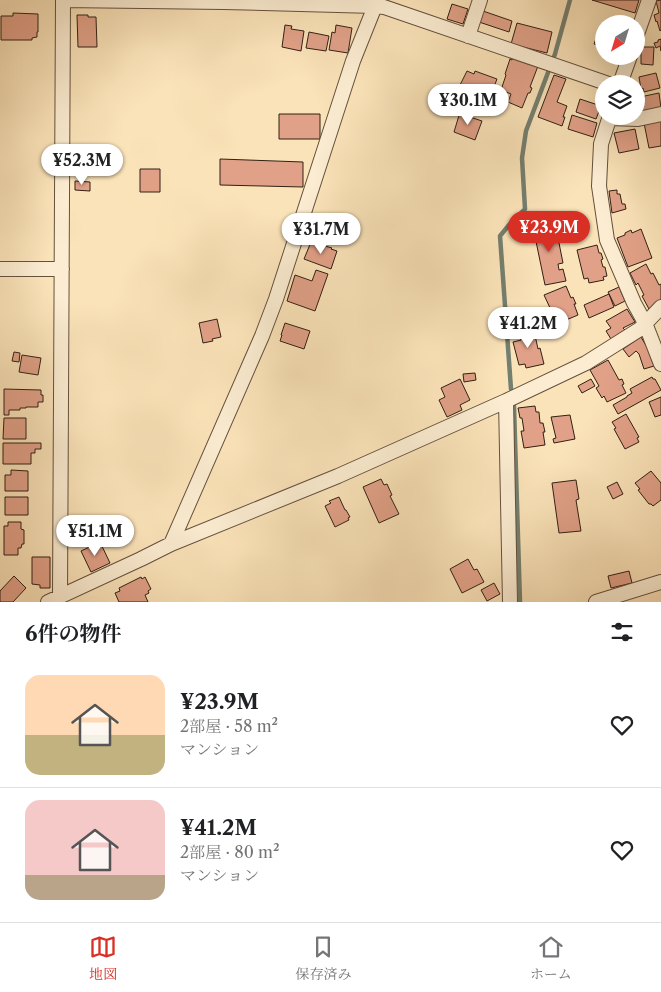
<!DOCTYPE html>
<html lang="ja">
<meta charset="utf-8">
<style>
:root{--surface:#fff;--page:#f6f6f6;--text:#202124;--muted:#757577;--line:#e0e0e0;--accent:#d93025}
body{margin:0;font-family:"Libre Caslon Text","Noto Serif JP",serif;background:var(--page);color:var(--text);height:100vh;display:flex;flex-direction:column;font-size:19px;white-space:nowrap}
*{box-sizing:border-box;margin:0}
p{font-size:16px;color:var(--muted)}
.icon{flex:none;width:28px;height:28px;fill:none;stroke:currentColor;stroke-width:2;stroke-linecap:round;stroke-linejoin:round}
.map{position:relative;height:602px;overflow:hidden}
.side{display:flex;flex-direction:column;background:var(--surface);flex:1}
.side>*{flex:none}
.needle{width:32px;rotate:218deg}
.tools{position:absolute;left:595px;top:15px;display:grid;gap:10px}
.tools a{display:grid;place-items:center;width:50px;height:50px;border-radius:50%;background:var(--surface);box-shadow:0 5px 20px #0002;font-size:25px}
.price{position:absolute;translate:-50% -42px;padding:0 11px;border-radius:18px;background:#fff;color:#222;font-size:16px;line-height:32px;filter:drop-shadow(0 1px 2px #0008)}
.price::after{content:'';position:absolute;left:50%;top:30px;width:15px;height:11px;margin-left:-8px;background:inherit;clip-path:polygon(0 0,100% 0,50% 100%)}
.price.selected{background:var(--accent);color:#fff}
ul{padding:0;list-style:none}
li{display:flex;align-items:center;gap:15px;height:125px;padding:0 25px}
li+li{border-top:1px solid var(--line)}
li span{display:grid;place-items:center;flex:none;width:140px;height:100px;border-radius:15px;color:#555}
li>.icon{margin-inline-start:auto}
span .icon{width:60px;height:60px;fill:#fffc;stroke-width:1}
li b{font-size:21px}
h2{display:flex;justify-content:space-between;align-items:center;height:60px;padding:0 25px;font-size:21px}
.menu{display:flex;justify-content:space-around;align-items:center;height:70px;border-top:1px solid var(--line);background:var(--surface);font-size:14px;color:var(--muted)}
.menu a{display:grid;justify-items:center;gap:2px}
.menu .selected{color:var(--accent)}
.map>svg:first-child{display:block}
</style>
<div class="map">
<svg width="661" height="602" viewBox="0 0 661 602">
<rect width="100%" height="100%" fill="#fbe3b9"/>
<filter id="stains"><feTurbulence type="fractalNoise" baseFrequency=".004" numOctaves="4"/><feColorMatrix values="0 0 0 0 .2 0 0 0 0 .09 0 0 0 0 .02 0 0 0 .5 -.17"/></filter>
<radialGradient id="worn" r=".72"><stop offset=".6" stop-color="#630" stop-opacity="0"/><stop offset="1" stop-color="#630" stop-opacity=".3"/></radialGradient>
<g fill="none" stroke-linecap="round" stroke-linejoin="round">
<path stroke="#737f6f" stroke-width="4.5" d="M511 389 500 236 509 225 525 209 522 158 526 131 555 54 570 0
M514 406 520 602"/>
</g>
<path fill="#e1a188" stroke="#312014" d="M592 0H639L635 13Z
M661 0V30L660 31 657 21 656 22 654 15 659 13 656 1Z
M452 4 468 9 463 24 447 19Z
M483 11 512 21 509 32 479 22Z
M13 13 38 14V32H37V37L32 38V40H1V16H13Z
M77 15H88V17H96L97 47H78Z
M517 23 552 32 547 53 511 44Z
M285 25 292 26 291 29 304 31 301 51 282 47Z
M336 25 352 28 348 53 329 50 332 32 335 33Z
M600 28 604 29V47L594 44Z
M309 32 329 36 326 51 306 48Z
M661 39V51L660 46 656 48 654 43 658 42V40Z
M641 47H654L653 65 641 64Z
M513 58 528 64 529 63 538 66 530 87 532 88 530 93H528L522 108 508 102 511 94 501 90 506 75 505 74 510 59 512 60Z
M467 71 474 74 475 71 497 79 489 100 470 93 471 92 459 87Z
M656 73 660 88 644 92 643 88 641 89 639 77Z
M554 75 566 79 557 102 567 106 563 117H565L562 126 538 117Z
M659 93 661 108 643 112 640 97Z
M580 99 601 106 596 119 576 112Z
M460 112 468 114 467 116 482 121 475 140 454 132Z
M279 114H320V139H279Z
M572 115 597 123 593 137 568 129Z
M661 120V146L649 148 644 123Z
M635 129 639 149 619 153 614 133Z
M220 159 303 162V187L220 185Z
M140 169H160V192H140Z
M75 181 90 182V191L75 190Z
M617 190V194H620L622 204H625L626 209 612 213 609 191Z
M547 219 548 221H550L551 227 549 228 550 234 557 233 563 263 558 264 559 270 563 269 566 281 545 285 532 222Z
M641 229 652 258 628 267 617 238 625 235V233L631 230 632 233Z
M311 242 332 248 331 249 337 251 331 269 304 259Z
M597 245 599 253H601L603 259 601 260 603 267H605L607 276 603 277 604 280 589 283 588 278 584 279 577 250Z
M646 264 651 274 653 273 659 285 661 284V299L655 306 649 309 642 296 644 295 638 283 636 285 630 273Z
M316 270 328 274 315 311 287 301 295 275 312 281Z
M566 286 571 298 573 297 576 304H574L578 315 559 323 553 309 551 310 544 295Z
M619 287 625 301 615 306 608 292Z
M609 294 614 307 589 318 584 305Z
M627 309 635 322 623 328 625 330 611 339 606 331 611 328 606 321Z
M217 319 221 337 212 339 213 341 203 343 199 323Z
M285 323 310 331 304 349 280 341 282 335H281Z
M533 326 538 349 540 348 544 364 526 368 525 364 519 365 513 342 521 340 519 330Z
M641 337 648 349 654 366 644 369 639 354 636 351 629 357 623 349Z
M14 352 20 353 19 362 12 361Z
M22 355 41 358 38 375 19 372Z
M608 360 619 380 622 379 624 384 622 385 626 393 607 402 604 396 602 398 596 388 599 386 590 370Z
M475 373 476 380 464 382 463 374Z
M652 377 653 379H655L661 390 618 414 613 405 627 397V396L632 393 630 389Z
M460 379 470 400 460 405 462 410 447 417 439 400 445 397 441 388Z
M591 379 595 386 582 393 578 386Z
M4 389 41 390V395H43V402H38V407H26V408H20V410H9V415H4Z
M661 397V415L655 417 649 402Z
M535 406 536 412H539L540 423H543L545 432H543L545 445 524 448 521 431H524L522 418H520L518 408Z
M626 414 639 437 637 438 639 442 625 449 614 429 616 428 612 422Z
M570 415 575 439 554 443 553 439 556 438 551 417Z
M4 418H26V439H3Z
M3 443H41V449H35V453H31V464H3Z
M11 470 28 471V491H5V475H11Z
M651 471 661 483V500L653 506 651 504H649L638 490 640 489 635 483Z
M381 479 384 485 387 484 392 495 390 496 399 514 379 523 363 487Z
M576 480 579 499 576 500 581 531 559 533 552 483Z
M617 482 623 494 613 499 607 487Z
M5 497H28V515H5Z
M339 497 345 510H346L350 517 348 518 349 520 335 527 325 506 331 503 329 501Z
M8 522H21V529L24 530V544H22L21 548H18V555H4V526H8Z
M100 542 110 563 91 572 81 551Z
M32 557H50V588H40V585L32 584Z
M468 559 474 570 477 569 484 582 462 593 450 569Z
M629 571 632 583 611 588 608 576Z
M14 576 26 588 13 602H0V591Z
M141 577 142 579 145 577 151 589 148 591 149 593 145 595 148 602H119L115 593 120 591 119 588Z
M494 583 500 594 487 601 481 590Z"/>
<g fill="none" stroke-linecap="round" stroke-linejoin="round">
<defs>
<path id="minor" d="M63 0 224 2 375 6 384 7 609 84
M468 36 480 0
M636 37 649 0
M620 84 630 56
M610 116 601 144 599 186 607 240 634 303 645 323 661 364
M609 118 638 119 661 114
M0 269H62
M506 401 510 602
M171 544 262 336 276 299 353 61 375 6 377 0
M60 597 63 0
M48 602 141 559 171 544 338 476 506 401 586 363 640 329 661 307
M596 602 661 582"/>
</defs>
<use href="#minor" stroke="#64513d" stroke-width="16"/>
<use href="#minor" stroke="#fcedd2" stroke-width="14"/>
</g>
<rect width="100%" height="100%" filter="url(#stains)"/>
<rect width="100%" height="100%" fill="url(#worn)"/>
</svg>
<div class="tools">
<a><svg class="needle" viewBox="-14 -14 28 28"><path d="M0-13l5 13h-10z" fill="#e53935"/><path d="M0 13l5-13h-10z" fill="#757577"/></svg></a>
<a><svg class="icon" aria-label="layers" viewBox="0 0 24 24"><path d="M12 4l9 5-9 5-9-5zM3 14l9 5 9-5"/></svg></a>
</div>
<b class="price" style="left:468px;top:126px">¥30.1M</b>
<b class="price" style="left:82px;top:186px">¥52.3M</b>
<b class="price selected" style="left:549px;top:253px">¥23.9M</b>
<b class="price" style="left:321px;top:255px">¥31.7M</b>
<b class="price" style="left:528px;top:349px">¥41.2M</b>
<b class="price" style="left:95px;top:557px">¥51.1M</b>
</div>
<section class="side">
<h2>6件の物件<svg class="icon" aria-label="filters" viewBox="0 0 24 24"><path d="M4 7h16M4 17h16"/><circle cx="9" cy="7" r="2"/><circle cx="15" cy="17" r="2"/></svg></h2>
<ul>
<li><span style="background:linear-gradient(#ffd9b3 60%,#c2b280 0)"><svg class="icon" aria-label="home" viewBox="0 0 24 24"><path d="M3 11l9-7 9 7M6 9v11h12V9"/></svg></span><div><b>¥23.9M</b><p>2部屋 · 58 m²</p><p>マンション</p></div><svg class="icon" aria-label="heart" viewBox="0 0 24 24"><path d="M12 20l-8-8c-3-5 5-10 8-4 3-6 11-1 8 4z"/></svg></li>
<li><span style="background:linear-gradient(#f6c9c9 75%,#b9a48a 0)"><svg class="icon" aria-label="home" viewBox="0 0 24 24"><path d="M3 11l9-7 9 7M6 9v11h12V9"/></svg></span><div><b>¥41.2M</b><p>2部屋 · 80 m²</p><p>マンション</p></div><svg class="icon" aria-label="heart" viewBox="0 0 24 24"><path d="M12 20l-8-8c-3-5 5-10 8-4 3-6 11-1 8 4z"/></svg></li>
</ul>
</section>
<nav class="menu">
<a class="selected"><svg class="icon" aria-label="map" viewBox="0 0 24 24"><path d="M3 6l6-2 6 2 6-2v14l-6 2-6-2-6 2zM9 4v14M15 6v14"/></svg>地図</a>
<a><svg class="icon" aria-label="saved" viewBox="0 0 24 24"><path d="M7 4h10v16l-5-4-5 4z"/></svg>保存済み</a>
<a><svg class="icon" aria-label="home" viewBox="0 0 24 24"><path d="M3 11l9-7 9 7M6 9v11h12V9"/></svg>ホーム</a>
</nav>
